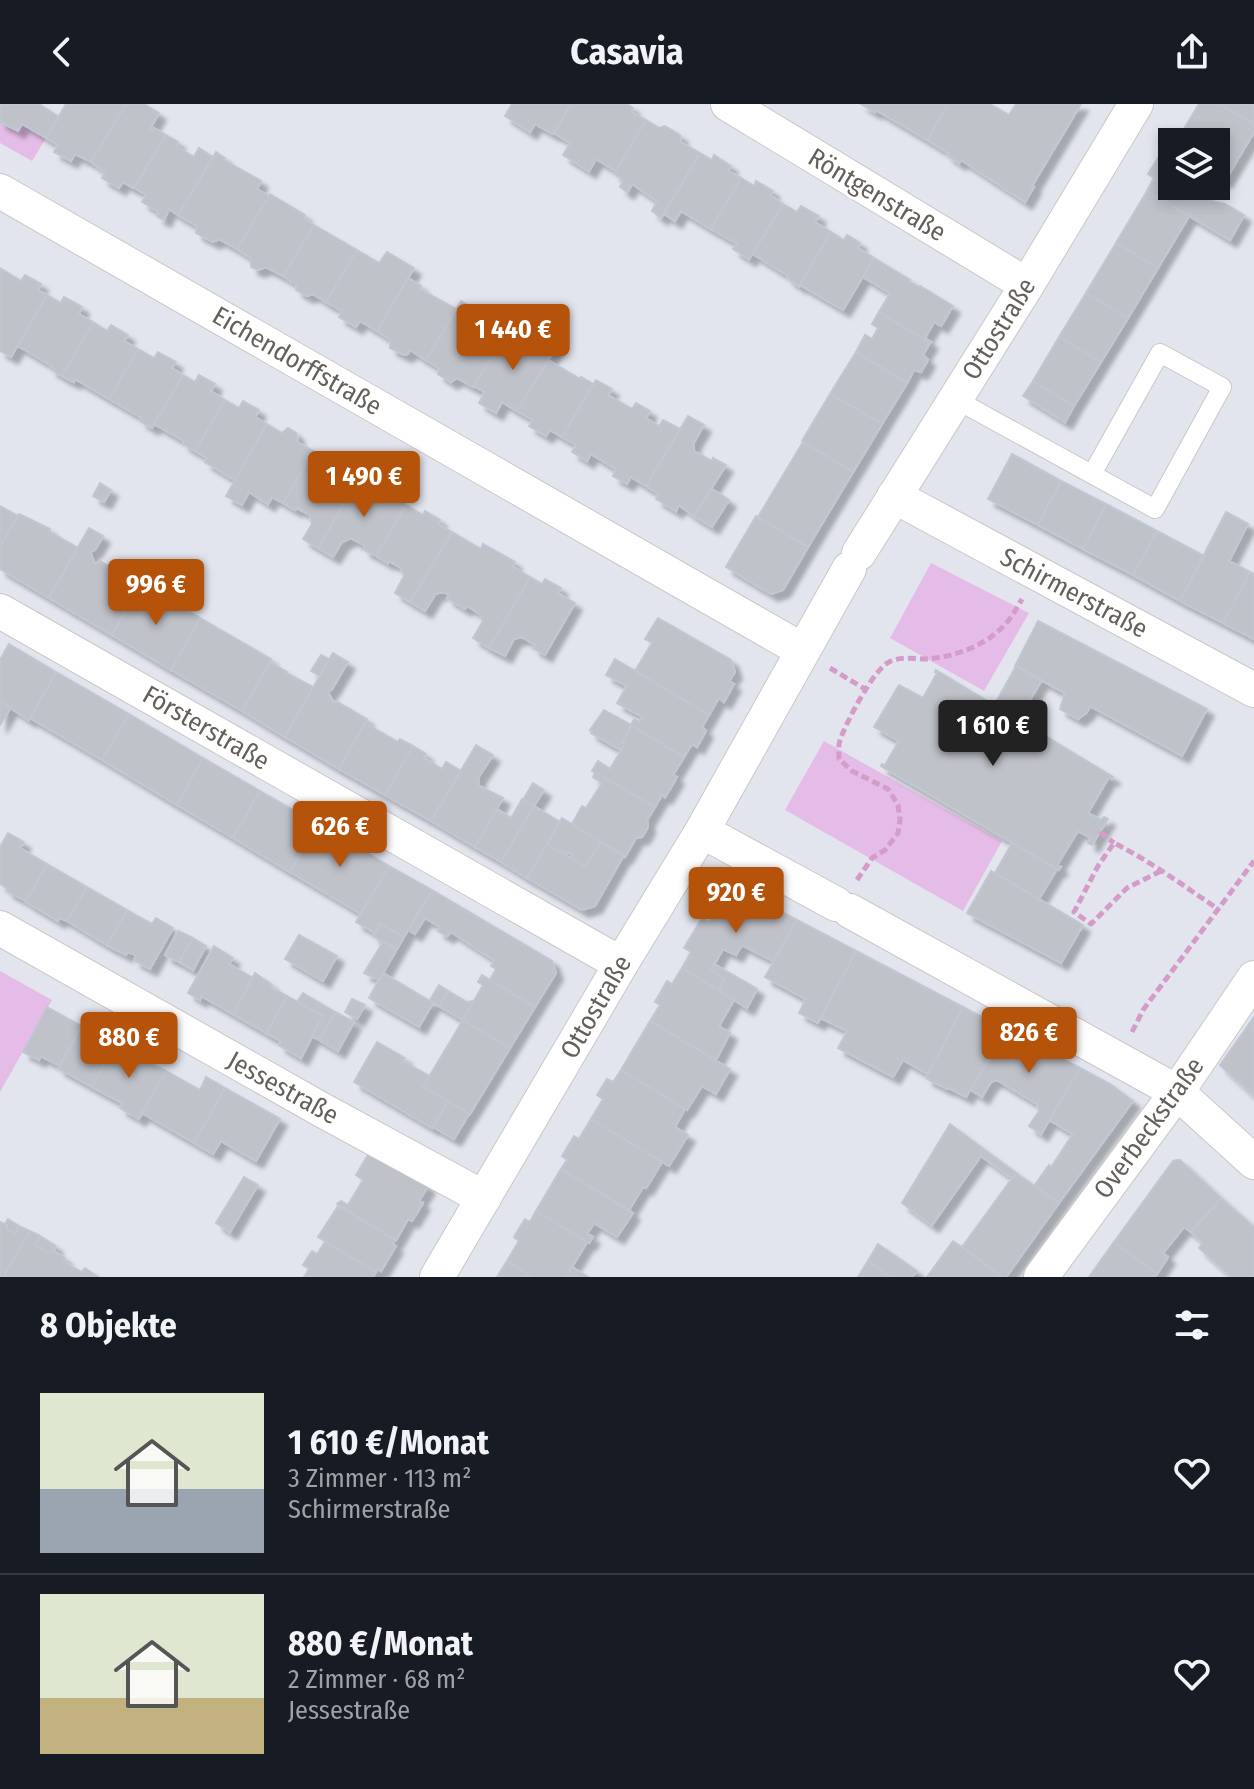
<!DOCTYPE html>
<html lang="de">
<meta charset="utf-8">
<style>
:root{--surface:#171b24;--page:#242831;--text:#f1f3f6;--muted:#9ea1a6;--line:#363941;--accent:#b45309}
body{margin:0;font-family:"Fira Sans Condensed",sans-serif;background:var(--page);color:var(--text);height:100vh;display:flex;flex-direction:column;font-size:30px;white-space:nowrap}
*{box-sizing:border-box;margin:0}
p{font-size:26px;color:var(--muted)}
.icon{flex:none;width:44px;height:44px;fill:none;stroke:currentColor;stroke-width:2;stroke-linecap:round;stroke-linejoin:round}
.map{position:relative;height:1173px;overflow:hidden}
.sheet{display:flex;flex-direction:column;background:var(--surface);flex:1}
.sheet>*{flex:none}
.fabs{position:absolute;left:1158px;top:24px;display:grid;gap:16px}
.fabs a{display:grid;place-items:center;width:72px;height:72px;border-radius:0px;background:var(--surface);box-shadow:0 4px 12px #0003;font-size:40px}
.price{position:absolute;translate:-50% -68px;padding:0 18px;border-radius:8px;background:var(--accent);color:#fff;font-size:26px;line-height:52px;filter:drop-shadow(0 2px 4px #0008)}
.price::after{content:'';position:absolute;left:50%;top:48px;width:24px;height:18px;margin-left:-12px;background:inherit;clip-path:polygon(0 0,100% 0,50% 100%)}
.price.selected{background:#222;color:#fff}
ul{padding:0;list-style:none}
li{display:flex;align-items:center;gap:24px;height:200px;padding:0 40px}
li+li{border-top:2px solid var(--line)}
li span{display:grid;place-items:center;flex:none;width:224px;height:160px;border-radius:0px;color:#555}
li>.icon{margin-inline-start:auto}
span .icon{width:96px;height:96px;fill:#fffc;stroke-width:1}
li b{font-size:34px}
h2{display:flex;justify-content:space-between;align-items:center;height:96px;padding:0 40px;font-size:34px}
header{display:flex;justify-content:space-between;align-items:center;height:104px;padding:0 40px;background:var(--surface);font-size:36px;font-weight:700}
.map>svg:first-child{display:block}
</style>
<header><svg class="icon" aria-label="back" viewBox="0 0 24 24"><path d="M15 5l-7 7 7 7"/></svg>Casavia<svg class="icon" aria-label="share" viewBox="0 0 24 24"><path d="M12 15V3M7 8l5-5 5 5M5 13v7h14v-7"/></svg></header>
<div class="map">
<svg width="1254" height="1173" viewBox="0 0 1254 1173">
<defs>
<filter id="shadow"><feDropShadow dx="7" dy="7" stdDeviation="2" flood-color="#0004"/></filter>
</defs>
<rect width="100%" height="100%" fill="#e2e5ee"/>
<path fill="#e4bce7" d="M0 18 22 20 46 34 32 57 0 39Z
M931 459 1029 509 984 587 890 534Z
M824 637 1002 737 963 807 785 706Z
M0 867 52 896 0 988Z"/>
<path fill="#bfc2c9" stroke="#c0c7d3" stroke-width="2" filter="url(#shadow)" d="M0 0H39L59 13 46 34 22 20 18 27 0 18Z
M66 0H126L91 58 75 50 71 57 54 48 58 41 46 34Z
M126 0H144L159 9 150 25 153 27 154 24 166 31 133 84 123 78 119 84 102 74 105 68 91 58Z
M512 0H571L553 30 535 20 530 28 505 12Z
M571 0H627L633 4 631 8 646 16 616 67 596 55 589 67 563 51 570 39 554 29Z
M861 0H948L927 36 876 6 875 8Z
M948 0H990L1009 11 1016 0H1081L1032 82 1034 83 1025 98 961 56 959 59 947 51 948 49 927 36Z
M1199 0H1220L1254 20V28L1225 77 1216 72V38H1176Z
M1220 0H1254V20Z
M646 16 659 24 665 22 680 31 681 38 700 49 661 114 652 107 657 97 632 80 627 88 620 83 624 76 614 70Z
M166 31 178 38 176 42 194 53 199 44 213 53 178 111 169 105 164 116 157 112 159 108 142 98 146 91 135 84Z
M1172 45V82H1208L1204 88 1206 96 1225 100 1244 111 1230 136 1147 87 1154 74 1148 70 1158 54 1165 57Z
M216 48 225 54 224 56 261 77 257 85 269 92 237 145 219 135 213 138 196 129 197 122 178 111Z
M700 49 712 56 714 51 731 62 728 67 741 74 711 125 681 107 675 117 664 110Z
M741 74 754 82 756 77 773 87 770 91 783 100 749 155 733 145 737 140 711 125Z
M1147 87 1189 112 1158 164 1116 139Z
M270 90 305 111 303 114 314 121 283 172 266 163 258 166 251 163V154L237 145Z
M783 100 797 108 801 102 819 112 815 118 831 128 799 182 787 174 788 172 753 150Z
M314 121 357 146 326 198 313 190 307 192 296 186 297 181 283 172Z
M831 128 844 136 847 131 860 139 858 144 874 154 843 206 800 181Z
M1116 139 1158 164 1128 214 1086 189Z
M357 146 379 159 387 148 414 164 377 227 360 217 356 223 339 213 342 207 326 198Z
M874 154 910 176 909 177 919 183 920 182 953 202 941 222 934 218 925 234 931 238 930 239 879 208 890 189 863 173Z
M0 164 21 177 25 171 41 180 38 186 47 191 11 253 0 247Z
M408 174 421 182 420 185 456 205 426 256 410 246 408 250 404 251 390 244 391 236 377 227Z
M1086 189 1128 214 1101 258 1059 233Z
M47 191 61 199 64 193 82 203 79 210 93 218 62 272 50 265 52 262 18 242Z
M461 197 489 213 485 221 492 224 494 222 506 229 473 283 457 274 451 278 438 270 439 264 426 256Z
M879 208 930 239 923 251 928 256 921 268 914 266 907 279 856 248 865 231 872 235 878 224 872 220Z
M93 218 107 227 111 221 128 231 124 237 138 245 109 295 75 275 74 278 62 272Z
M506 229 517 236 515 238 521 242 526 233 539 240 544 232 558 240 517 307 502 298 496 309 479 299 485 288 474 282Z
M1059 233 1101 258 1074 302 1033 277Z
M138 245 154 254 158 248 176 258 172 264 183 271 152 324 140 317 142 314 109 295Z
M856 248 907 279 882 320 830 290Z
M548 256 580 275 581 273 593 280 562 333 550 326 546 332 529 322 533 316 517 307Z
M183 271 195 278 199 271 215 280 211 287 225 296 195 347 183 340 184 337 154 320Z
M596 276 612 285 608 291 632 305 636 299 650 307 646 314 659 322 663 316 680 325 646 382 631 373 627 380 613 372 616 365 591 350 587 357 572 348 576 341 562 333Z
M1033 277 1074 302 1065 318 1023 292Z
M830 290 882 320 853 368 802 337Z
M225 296 239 304 243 297 259 306 255 313 267 320 235 376 205 358 207 354 195 347Z
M688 312 704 321 693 340 694 347 712 357 713 354 726 361 694 412 679 401 676 407 656 395 659 390 646 382Z
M267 320 282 329 288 324 296 329 298 336 297 338 313 347 283 399 272 393 268 400 249 388 242 401 226 392Z
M803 338 853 368 808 443 758 413Z
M313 347 330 357 338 352 346 358V366L359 374 318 444 303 435 312 420 310 411 297 404 295 406 283 399Z
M1012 350 1061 377 1038 421 988 395Z
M359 374 371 381 374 377 391 387 389 391 406 401 376 452 364 446V441L351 434 342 438 333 453 318 444Z
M1061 377 1106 400 1083 445 1038 421Z
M100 379 111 386 104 398 93 392Z
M712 385 729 396 712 423 694 412Z
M1106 400 1157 427 1133 471 1083 445Z
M406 401 423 411 425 407 440 416 438 420 452 428 410 498 395 489 404 472 401 464 389 457 388 459 376 452Z
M0 402 18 412 0 443Z
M1226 408 1248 420 1229 457 1250 468 1223 519 1180 497Z
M19 410 50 425 49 427 78 444 49 494 0 465V443Z
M756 412 808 443 783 486 771 490 726 463Z
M89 424 103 432 95 446 90 448 95 460 100 457 139 482 112 531 49 494Z
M1157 427 1204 452 1180 497 1133 471Z
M452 428 481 445 483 440 515 458 512 462 530 473 489 544 473 534 483 517 480 510 467 502 465 505 447 494 449 491 444 488 434 490 435 491 425 507 410 498Z
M1250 468 1254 470V535L1223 519Z
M530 473 542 480 545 475 561 484 558 489 575 499 545 551 533 544 535 541 522 533 514 535 505 552 489 544Z
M141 480 171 498 172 495 185 502 183 505 200 514 171 566 112 531Z
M200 514 271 555 242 607 171 566Z
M658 514 731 556 735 568 729 577 734 580 724 598 719 594 709 611 635 567 652 539 645 535Z
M1038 517 1207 605 1182 652 1090 602 1087 608 1078 615 1060 605 1065 589 1015 562Z
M9 540 56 568 29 616 0 597V556Z
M333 549 348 558 332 585 328 588 333 598 336 597 367 615 339 665 285 633Z
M321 551 329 555 320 572 311 567Z
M615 555 709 611 702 623 706 627 697 643 692 640 684 653 631 621 634 615 640 618 643 613 617 599 627 582 606 571Z
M270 558 287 568 286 569 313 583 285 633 242 607Z
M1016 562 1042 576 1018 616 994 602Z
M936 566 1113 673 1112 675 1109 673 1088 709 1101 716 1104 713 1108 715 1092 741 1088 739 1091 734 1078 727 1057 761 1061 763 1059 766 881 662 882 660 885 661 899 637 874 623 899 581 923 594 937 569 935 568Z
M56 568 129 610 102 656 30 614Z
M0 597 11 603 0 621Z
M604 606 631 621 622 639 625 640 621 646 591 629 592 627 590 626Z
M129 610 203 654 177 701 102 656Z
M365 619 398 638 400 635 413 642 385 691 339 665Z
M631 621 684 653 673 671 677 673 672 682 665 693 662 691 655 703 592 667 598 657 610 665 625 640 622 639Z
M476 641 493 651 478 674 479 682 503 694 475 743 431 717Z
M413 642 426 650 424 654 442 665 446 658 461 667 431 717 385 691Z
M203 654 260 687 233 734 177 701Z
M595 668 655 703 647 716 648 723 642 733 636 734 625 753 572 720 582 702 586 704 602 679 593 673Z
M533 679 544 686 534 702 523 696Z
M260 687 318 720 290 768 233 734Z
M522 695 534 702 501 758 475 743 497 705 511 714Z
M534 702 560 718 527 774 501 758Z
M562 714 601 738 585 763 570 754 572 751 567 748 566 751 547 740Z
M318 720 389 762 361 810 290 768Z
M8 729 24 738 20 744 47 760 26 797 7 787 8 785 0 780V743Z
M601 738 624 751 595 802 582 806 527 774 547 740 585 763Z
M1012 739 1057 765 1039 795 995 769Z
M47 760 87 783 67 817 60 814 58 817 26 798Z
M389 762 432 786 404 833 380 820 375 829 356 818Z
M991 767 1083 821 1061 859 967 809Z
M87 783 127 806 107 841 67 817Z
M432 786 552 857 556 869 535 903 490 876 496 865 491 862 494 856 451 828 447 832 438 827 440 823 425 814 415 830 408 826Z
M741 787 797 816 773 857 742 841 736 851 723 845 711 866 725 875 719 884 722 886 721 888 682 864 691 848 684 844 702 814 709 818 725 791Z
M127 806 152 820 156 814 173 824 150 865 134 856 136 852 133 850 128 848 126 851 107 841Z
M797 816 856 847 818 919 799 909 806 895 765 873Z
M380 820 404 833 397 845 373 832Z
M178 827 193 834 179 858 165 851Z
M299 831 337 852 323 877 285 855Z
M193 834 206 842 193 866 179 858Z
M383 838 397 845 379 876 364 869Z
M214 842 233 854 229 860 253 874 233 910 201 892 200 896 188 889Z
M856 847 963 903 928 970 903 956 893 973 838 944 847 927 821 914Z
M714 860 757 885 747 904 721 888 722 886 719 884 725 875 711 866Z
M682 864 734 896 719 922 730 929 716 956 650 917 660 901 655 898 667 877 672 880Z
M255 869 272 881 270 883 287 892 266 929 233 910Z
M383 869 433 899 419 923 369 894Z
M482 871 535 903 510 944 463 916 483 881 478 878Z
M439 881 448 887 439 902 430 896Z
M448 887 467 898 473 897 463 916 439 902Z
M303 889 335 908 319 936 312 932 323 912 297 898Z
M287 892 323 912 301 954 279 941 281 937 266 929Z
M352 895 365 901 357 915 345 908Z
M47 903 81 922 60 962 41 952 39 956 23 948Z
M963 903 1006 926 966 993 949 984 947 985 926 974Z
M335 908 354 918 338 947 319 936Z
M1254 913V992L1220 961Z
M463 916 510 944 470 1010 423 983Z
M650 917 730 965 716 990 702 982 687 1006 621 966Z
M81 922 116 939 92 983 58 964Z
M1006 926 1080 964 1041 1030 1029 1022 1039 1007 1037 1000 997 976 991 978 982 993 971 986Z
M377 938 405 954 403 957 429 972 423 983 448 997 432 1024 354 978Z
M116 939 129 946 128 948 166 967 139 1015 120 1004 122 999 92 983Z
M1080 964 1110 980 1133 997 1059 1099 1034 1082 1049 1061 1051 1063 1073 1030 1049 1016Z
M621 966 685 1005 675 1023 688 1031 669 1062 591 1015 603 995 597 991 607 975 613 978Z
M166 967 200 986 206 973 225 984 194 1039 142 1009Z
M225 984 280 1015 256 1057 221 1037 213 1050 194 1039Z
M448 997 469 1010 454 1035 433 1023Z
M591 1015 662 1058 646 1084 643 1083 629 1106 561 1065 567 1056 562 1052 574 1032 579 1035Z
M950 1020 1016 1069 1012 1074 981 1052 932 1121 902 1099Z
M369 1049 428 1082 419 1097 423 1099 412 1117 408 1115 396 1136 337 1100 341 1097 348 1101 363 1076 356 1071Z
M1177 1056H1180L1221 1094 1191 1128 1184 1123 1163 1149 1168 1153 1157 1170 1114 1138 1173 1057Z
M561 1065 633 1109 617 1133 594 1119 587 1130 593 1133 589 1139 536 1107Z
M1016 1069 1059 1099 1006 1173H1002L962 1143Z
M244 1073 258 1081 230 1128 216 1119Z
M1221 1094 1254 1123V1173H1231L1199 1144 1203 1139 1191 1128Z
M338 1102 395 1136 393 1140 396 1142 381 1167 378 1165 376 1168 318 1133Z
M536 1107 587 1138 566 1173H533L507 1157 519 1137 514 1133 525 1115 530 1118Z
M8 1115 19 1122 15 1130 8 1126 5 1120Z
M0 1118 7 1121 8 1126 15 1130 19 1122 30 1127 3 1173H0Z
M30 1127 40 1132 35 1141 50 1150 52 1146 65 1154 64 1158 82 1168 85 1164 98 1173H3Z
M40 1132 56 1142 53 1147 52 1146 50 1150 35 1141Z
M953 1137 962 1143 1002 1173H927Z
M325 1138 376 1168 373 1173H304L309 1165 303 1161 312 1147 317 1150Z
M1114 1138 1157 1170 1154 1173H1089Z
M878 1140 917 1167 912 1173H890L868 1157Z
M507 1157 509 1159 533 1173H497Z
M868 1157 890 1173H858Z
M572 1163 588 1173H566Z"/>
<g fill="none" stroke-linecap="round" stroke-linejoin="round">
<defs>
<path id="lane" d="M955 295 1155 405 1222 283 1160 249 1092 370"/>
<path id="street" d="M728 0 1027 181
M0 87 802 546
M894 392 1254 586
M859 449 1027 181 1136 0
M0 507 621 860
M702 727 836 800
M850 807 1177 988 1254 1058
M0 824 322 1006 484 1094
M437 1173 621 860 702 727 849 465
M1041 1173 1177 988 1254 874"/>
</defs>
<use href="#lane" stroke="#cbc8c4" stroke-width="20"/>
<use href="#street" stroke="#cbc8c4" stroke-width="36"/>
<path stroke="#d59cca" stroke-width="5" stroke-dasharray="8 4" stroke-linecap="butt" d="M830 564 865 585
M1100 728 1114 739
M1161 767 1127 784 1091 820 1074 808 1098 762 1114 739C1150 757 1184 782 1218 805
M857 776 872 754 885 746 898 729 900 716 898 701 888 685 852 667 839 655C839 649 838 642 840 636 846 619 873 566 889 558 900 552 915 555 926 555 956 553 990 540 1009 516 1014 509 1018 502 1022 495
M1132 928 1143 906 1254 757"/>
<use href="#lane" stroke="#fff" stroke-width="18"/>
<use href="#street" stroke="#fff" stroke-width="34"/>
</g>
<g text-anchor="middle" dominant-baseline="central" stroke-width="6" stroke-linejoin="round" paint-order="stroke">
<g font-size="26" fill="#645f5a" stroke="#fff">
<text transform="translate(877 91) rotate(31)">Röntgenstraße</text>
<text transform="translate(999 225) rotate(-58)">Ottostraße</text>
<text transform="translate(297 257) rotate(30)">Eichendorffstraße</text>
<text transform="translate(1074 489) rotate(28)">Schirmerstraße</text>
<text transform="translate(206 624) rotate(30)">Försterstraße</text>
<text transform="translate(596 903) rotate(-60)">Ottostraße</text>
<text transform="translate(283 984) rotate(29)">Jessestraße</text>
<text transform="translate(1149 1024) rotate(-54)">Overbeckstraße</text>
</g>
</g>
</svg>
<div class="fabs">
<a><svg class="icon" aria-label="layers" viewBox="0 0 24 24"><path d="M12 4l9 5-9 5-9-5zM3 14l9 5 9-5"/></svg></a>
</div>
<b class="price" style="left:513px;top:268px">1 440 €</b>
<b class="price" style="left:364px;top:415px">1 490 €</b>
<b class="price" style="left:156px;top:523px">996 €</b>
<b class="price selected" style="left:993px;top:664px">1 610 €</b>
<b class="price" style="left:340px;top:765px">626 €</b>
<b class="price" style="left:736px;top:831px">920 €</b>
<b class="price" style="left:1029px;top:971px">826 €</b>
<b class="price" style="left:129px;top:976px">880 €</b>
</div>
<section class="sheet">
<h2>8 Objekte<svg class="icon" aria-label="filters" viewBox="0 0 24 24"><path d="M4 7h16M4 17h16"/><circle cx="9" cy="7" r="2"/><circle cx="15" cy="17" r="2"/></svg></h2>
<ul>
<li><span style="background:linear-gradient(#dfe7d0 60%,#9aa5b1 0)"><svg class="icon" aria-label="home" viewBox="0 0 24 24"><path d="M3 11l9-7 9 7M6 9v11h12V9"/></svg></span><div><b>1 610 €/Monat</b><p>3 Zimmer · 113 m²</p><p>Schirmerstraße</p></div><svg class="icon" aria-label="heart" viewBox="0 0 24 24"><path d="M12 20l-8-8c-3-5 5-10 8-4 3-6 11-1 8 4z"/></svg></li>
<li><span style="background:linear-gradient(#dfe7d0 65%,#c2b280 0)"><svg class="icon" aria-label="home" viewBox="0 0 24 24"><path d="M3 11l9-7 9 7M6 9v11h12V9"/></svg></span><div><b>880 €/Monat</b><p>2 Zimmer · 68 m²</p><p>Jessestraße</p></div><svg class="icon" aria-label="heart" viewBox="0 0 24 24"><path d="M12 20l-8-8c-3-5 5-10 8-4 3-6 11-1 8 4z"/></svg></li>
</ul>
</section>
